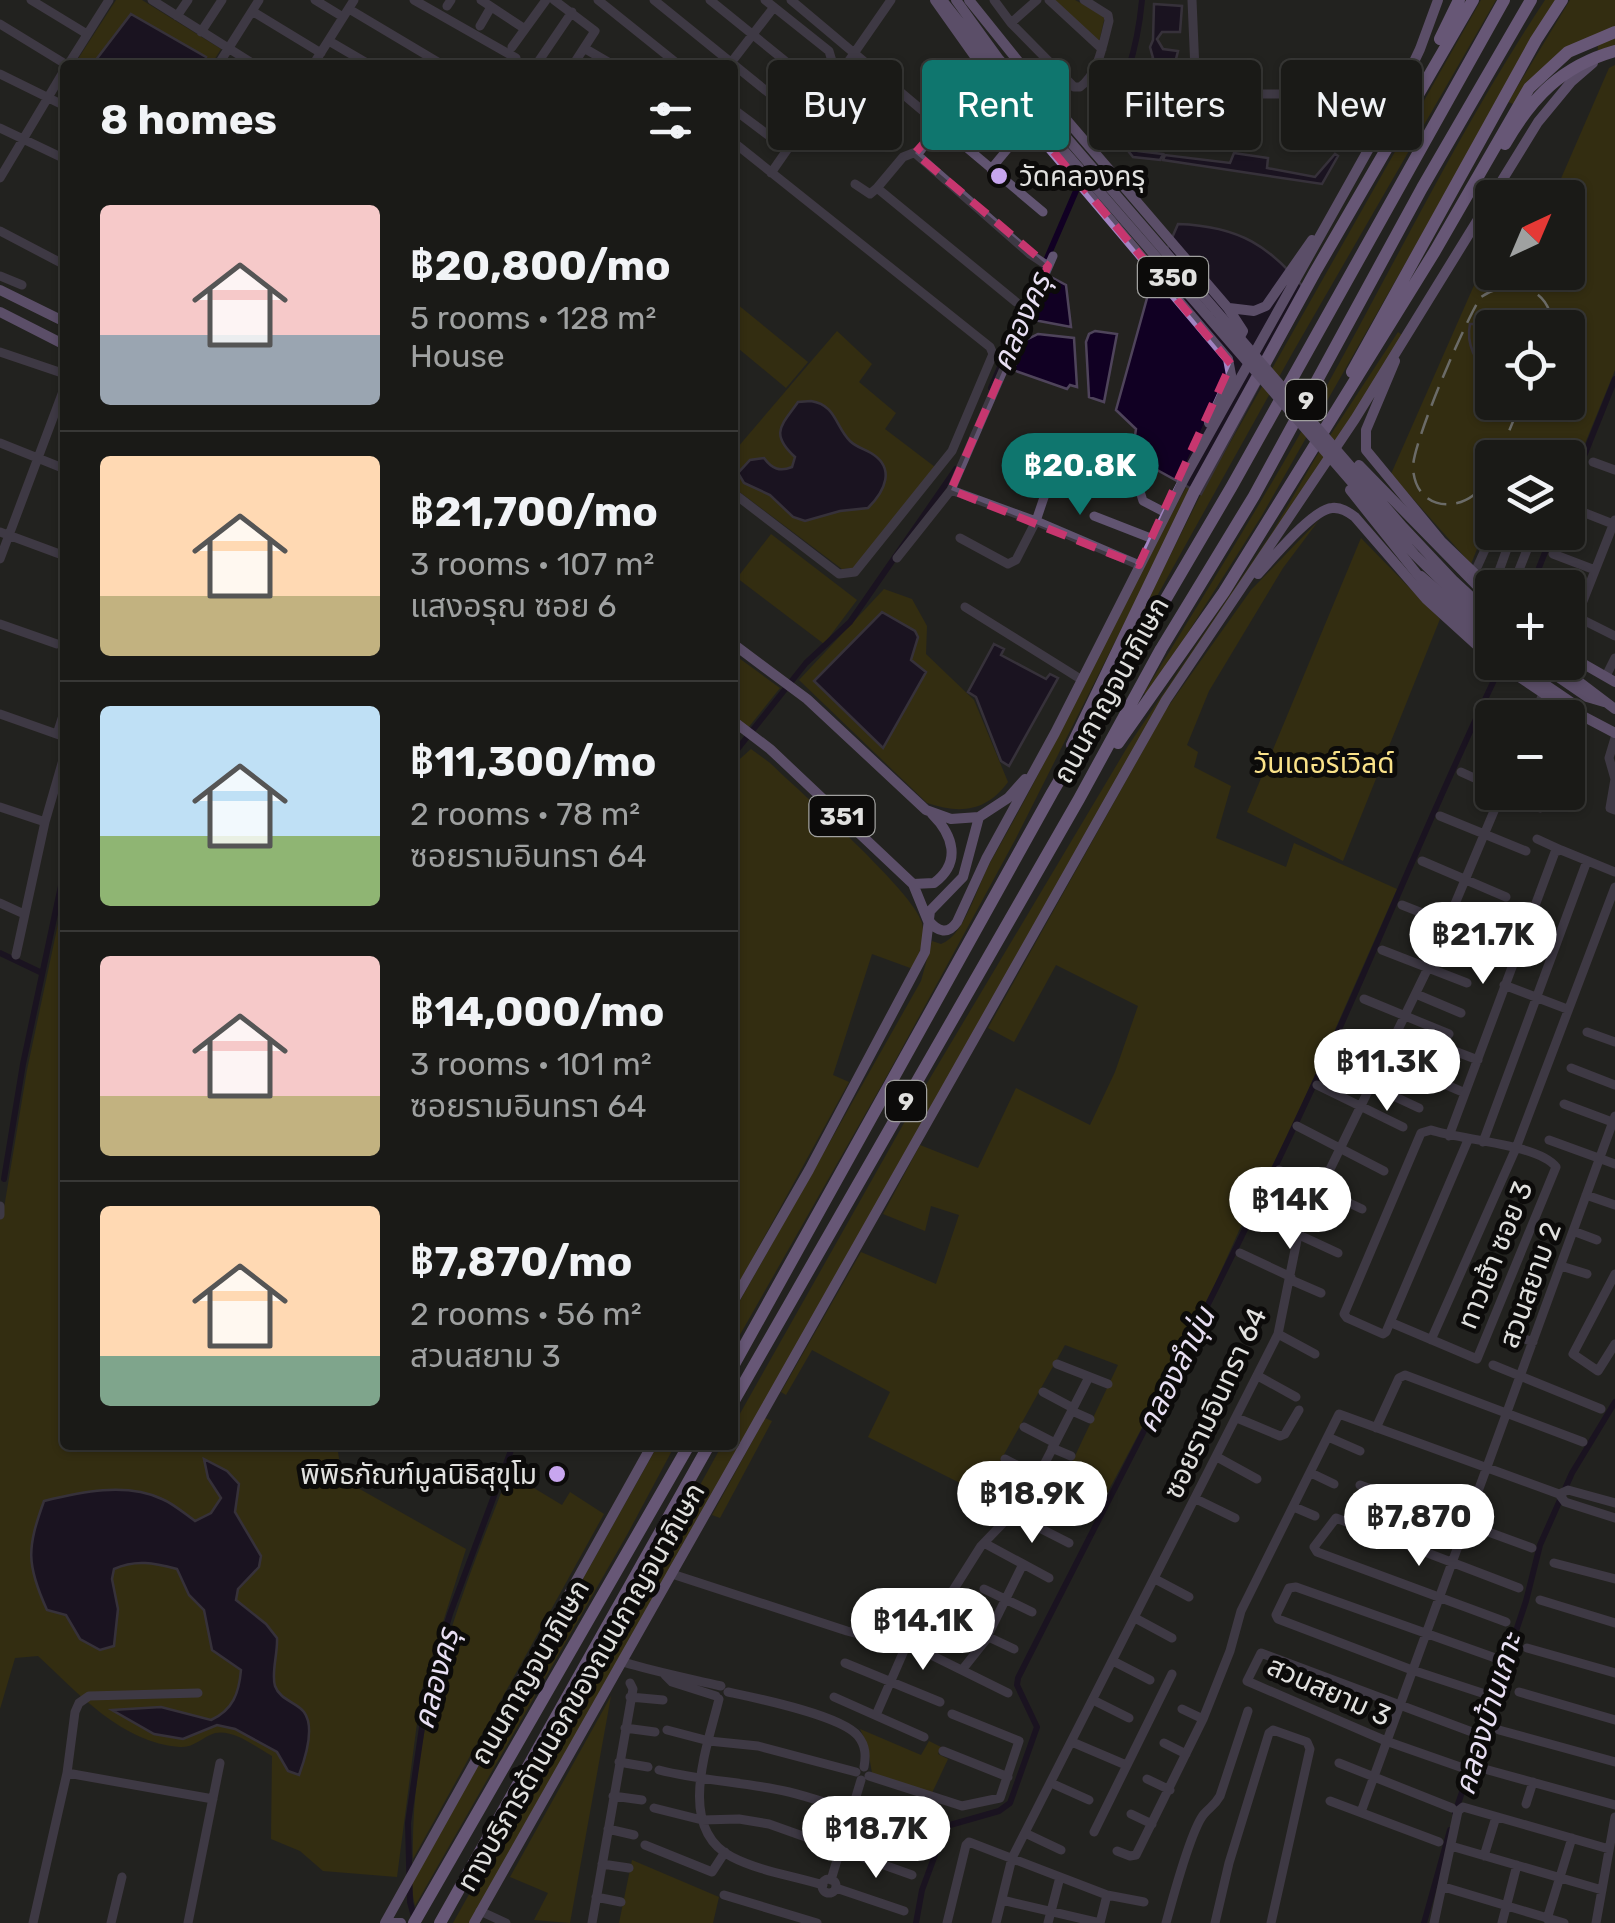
<!DOCTYPE html>
<meta charset="utf-8">
<style>
:root{--surface:#1a1a17;--page:#272724;--text:#f1f3f6;--muted:#9fa1a1;--line:#383836;--accent:#0f766e}
body{margin:0;font-family:Rubik,"Noto Sans Thai",sans-serif;background:var(--page);color:var(--text);height:100vh;display:flex;flex-direction:column;font-size:38px;white-space:nowrap}
*{box-sizing:border-box;margin:0}
p{font-size:32px;color:var(--muted)}
.icon{flex:none;width:55px;height:55px;fill:none;stroke:currentColor;stroke-width:2;stroke-linecap:round;stroke-linejoin:round}
.map{position:relative;flex:1;overflow:hidden}
.sheet{position:absolute;left:60px;top:60px;width:678px;height:1390px;display:flex;flex-direction:column;background:var(--surface);border-radius:10px;box-shadow:0 2px 8px #0004,0 0 0 2px var(--line)}
.sheet>*{flex:none}
.banner{position:absolute;left:768px;top:60px;width:698px;height:90px;display:flex;gap:20px}
.needle{width:65px;rotate:44deg}
.fabs{position:absolute;left:1475px;top:180px;display:grid;gap:20px}
.fabs a{display:grid;place-items:center;width:110px;height:110px;border-radius:10px;background:var(--surface);box-shadow:0 2px 8px #0004,0 0 0 2px var(--line);font-size:50px}
.price{position:absolute;translate:-50% -85px;padding:0 22px;border-radius:35px;background:#fff;color:#222;font-size:32px;line-height:65px;filter:drop-shadow(0 2px 5px #0008)}
.price::after{content:'';position:absolute;left:50%;top:60px;width:30px;height:22px;margin-left:-15px;background:inherit;clip-path:polygon(0 0,100% 0,50% 100%)}
.price.current{background:var(--accent);color:#fff}
ul{padding:0;list-style:none}
li{display:flex;align-items:center;gap:30px;height:250px;padding:0 40px}
li+li{border-top:2px solid var(--line)}
li span{display:grid;place-items:center;flex:none;width:280px;height:200px;border-radius:10px;color:#555}
li>.icon{margin-inline-start:auto}
span .icon{width:120px;height:120px;fill:#fffc;stroke-width:1}
li b{font-size:42px}
h2{display:flex;justify-content:space-between;align-items:center;height:120px;padding:0 40px;font-size:42px}
.pill{padding:0 35px;border-radius:10px;background:var(--surface);box-shadow:0 2px 8px #0004,0 0 0 2px var(--line);font-size:35px;line-height:90px}
.pill.current{background:var(--accent);color:#fff}
.map>svg:first-child{display:block}
</style>
<div class="map">
<svg width="1615" height="1923" viewBox="0 0 1615 1923">
<rect width="100%" height="100%" fill="#23221f"/>
<path fill="#473a00" fill-rule="evenodd" d="M116 0H142L221 49 211 65H74Z
M1055 0H1075L1105 16 1099 42Z
M1481 0H1496L1293 352 1112 677 1110 675 1201 494Z
M1545 0H1559L1525 53 1261 517 1148 696 1144 693C1204 595 1265 498 1320 398 1394 265 1461 127 1545 0Z
M1570 0H1615V48L1598 51 1597 37 1513 104 1508 102Z
M1615 65V370L1568 485V458H1492V512L1471 564 1391 474 1490 249 1492 272H1568V198L1553 197 1609 68ZM1492 328H1568V402H1492Z
M732 300 808 362 786 388 733 344Z
M837 331 872 364 859 382 896 413 885 429 935 467 854 568 842 569 733 487 732 454Z
M1398 332 1402 335 1343 431 1196 650 470 1923H453C542 1763 635 1605 722 1445H732L733 1426 917 1100 1128 746 1273 531 1316 457Z
M1187 486 1192 489 1015 840 888 1074 733 1347V1313L921 981 932 941 941 944C965 936 978 883 991 861 1061 739 1118 609 1187 486Z
M1319 520 1283 568 1209 691 1187 745 1198 752 1194 767 1231 786 1216 838 1286 867 1294 843 1397 889 1292 1127 1242 1224 1198 1322 1104 1499 1065 1477 1118 1365 1065 1345 982 1494 868 1437 890 1392 812 1350 786 1395 781 1392 861 1252 936 1284 959 1215 931 1206 925 1231 883 1214 920 1145 978 1168 1016 1088 1090 1125 1115 1072 1138 1006 1056 965 1014 1042 988 1028 1165 711 1251 590Z
M771 534 857 600 824 644 737 578Z
M1361 538 1440 619 1343 861 1247 812Z
M884 589 912 599 927 626 926 654 974 700 1008 782C986 812 960 814 927 803L799 680Z
M732 653 780 688 748 728 733 717Z
M751 749 770 763C799 791 914 892 922 923 926 939 919 954 913 969L872 954 833 1075 849 1082 733 1294 732 766Z
M65 891V1445H337L342 1479 466 1549 421 1692 397 1877 323 1871 300 1851 271 1839 272 1756C256 1747 234 1729 215 1733 202 1737 194 1748 180 1747 122 1743 78 1693 38 1656L15 1658 0 1709V1210L4 1208 27 1070Z
M765 1418 772 1421 720 1518 712 1515Z
M658 1445H675L628 1533 415 1906 411 1885Z
M509 1473 562 1505 570 1492 604 1514 413 1859C410 1724 460 1596 509 1473Z
M611 1696 570 1923 534 1920 548 1893 510 1877Z
M860 1729 921 1755 929 1741 941 1747 938 1754 948 1759 932 1793 872 1773 867 1744Z
M632 1860 719 1897 713 1923H619Z"/>
<path fill="#110023" stroke="#4f445b" stroke-width="2.5" d="M1154 4 1182 6 1180 32H1162L1157 39 1163 49 1178 51 1172 75 1143 74 1146 63 1153 58 1150 47 1153 40Z
M131 14 206 57 202 65H92Z
M1131 96 1151 101 1147 110 1134 107 1121 132 1138 151 1163 154 1160 160 1133 157 1114 133Z
M1234 153 1268 158 1267 168 1315 177 1335 154 1338 156 1322 184 1163 160 1165 155 1230 163Z
M1178 224C1239 226 1271 246 1308 293L1201 494 1139 460 1133 449 1136 429 1116 410 1149 291Z
M1053 278 1066 285 1071 327 1034 320Z
M1095 331 1117 334 1104 402 1089 397 1086 342 1089 334Z
M1038 334 1074 338 1077 387 1070 385 1067 389 1013 370 1026 340Z
M811 401C836 405 835 426 850 441 856 447 864 449 871 453 896 468 885 491 868 508L840 511 805 521 793 517 770 495 744 483 738 473 750 460 764 458C772 469 780 472 792 467L795 457C769 433 782 425 798 402Z
M882 612 915 631 918 637 911 660 926 672 883 748 814 681Z
M994 644 1004 649 1001 655 1046 679 1050 674 1058 678 1009 766 1001 761 976 697 968 692Z
M204 1459 227 1471 239 1484 235 1512 261 1556 259 1567 238 1589 236 1600 266 1624 277 1638C278 1653 271 1673 275 1686 280 1700 296 1702 304 1712 315 1727 305 1759 299 1775L288 1771 277 1752 235 1729 217 1725 183 1739 154 1734 112 1710 161 1707 211 1720C233 1710 239 1693 241 1670L212 1650 204 1610 189 1595 177 1569C154 1563 136 1559 114 1569L112 1579 118 1609 114 1646 100 1650 80 1639 66 1615 47 1610C26 1564 27 1548 44 1501 80 1492 126 1482 162 1499 174 1504 185 1514 195 1521L211 1513 221 1498 208 1478Z"/>
<g fill="none" stroke-linecap="round" stroke-linejoin="round">
<path stroke="#4f445b" stroke-width="2.5" d="M1492 351 1482 344 1479 324H1470C1466 343 1475 365 1492 373"/>
<path stroke="#110023" stroke-width="6" d="M1094 150C1120 92 1136 64 1142 0
M991 388 1079 184
M1568 496 1615 379
M1531 588 1553 532
M732 756 806 663 850 622 956 469
M0 953 42 973
M4 1179 23 1064 65 867
M1455 1813 1526 1601 1540 1545 1572 1473 1615 1402
M414 1917 410 1902 408 1823 428 1686 450 1614 513 1445
M916 1923 922 1890 944 1831 950 1825 999 1811 1010 1803 1037 1727 1017 1685 1018 1678C1114 1488 1213 1301 1303 1108 1371 964 1429 815 1498 672
M1424 1923 1450 1830"/>
<path stroke="#615471" stroke-width="9" d="M31 0 87 34
M152 0 255 65
M315 0 343 17
M414 0 516 58
M481 0 525 29
M554 0 595 31 573 65
M598 0 679 65
M654 0 796 115
M710 0 816 86
M791 0 1043 212
M994 0 1011 23 1074 87H1080C1099 73 1103 43 1109 21L1108 15 1084 0
M1049 0 1102 49
M1192 0 1196 94H1355L1395 102
M447 6 451 0
M349 9 443 65
M252 11 321 53
M177 16 188 0
M1011 23 1037 0
M0 24 67 65
M480 26 491 7
M201 32 222 0
M329 41 370 65
M512 47 546 0
M584 48 613 65
M730 64 774 7
M68 65 109 0
M218 65 259 0
M313 65 354 0
M536 65 572 12
M0 74 65 106
M732 108 776 141 832 61 829 51 765 0
M0 128 65 159
M1013 134 974 97 961 96 921 150 903 157 877 188 1016 302
M732 141 990 347 993 354 952 451 855 572 839 574 732 492
M915 153 1030 254 1048 266
M991 169 1010 146 1023 115
M771 173 891 0
M0 178 65 69
M855 184 870 194 877 188
M0 231 65 265
M0 276 22 285
M0 352 65 374
M0 443 65 469
M1058 456 1036 521 1139 565
M1593 462 1615 470
M1127 481 1139 488 1143 501 1166 513
M951 490 1053 256
M1570 507 1613 524
M1094 516 1153 539
M0 532 65 556
M1553 554 1595 570
M897 558 951 490 1036 521 1016 560 1008 564 960 538
M0 559 65 386
M1474 574 1493 532
M1495 582 1513 532
M1489 587 1495 582 1513 585 1534 532
M965 607 1082 680
M1585 621 1615 636
M0 624 57 644
M1568 639 1615 520
M1606 676 1615 658
M0 714 65 737
M1533 718 1543 694
M57 734 65 709
M1615 738 1609 758 1615 779 1610 808 1615 810
M1461 772 1492 786
M1507 792 1540 808
M0 807 45 822
M1440 816 1526 851
M1537 839 1561 850
M1422 861 1506 897
M0 903 24 914
M1402 905 1488 939
M1382 950 1467 983
M16 955 45 822 65 753
M1504 985 1567 1009
M1416 994 1461 1013
M1364 999 1449 1034
M1587 1032 1615 1042
M1343 1043 1428 1080
M1449 1049 1478 1060
M1571 1068 1615 1085
M1435 1080 1465 1093
M1317 1085 1403 1127
M1372 1086 1419 1108
M1564 1104 1615 1123
M1297 1126 1384 1171
M1449 1136 1555 852 1561 850 1615 872
M1549 1140 1615 1164
M1483 1142 1587 861
M1279 1170 1362 1209
M1586 1195 1615 1205
M0 1206V1215
M1258 1216 1338 1253
M1573 1231 1597 1240
M1240 1253 1291 1277
M1561 1266 1587 1274
M1615 1274 1573 1354 1598 1371 1615 1344
M1291 1280 1321 1293
M1392 1323 1477 1359 1556 1167C1539 1144 1460 1140 1431 1130L1421 1133 1344 1314 1347 1318 1383 1334 1386 1332 1468 1140
M1278 1334 1315 1354
M1514 1335 1533 1342
M1431 1340 1516 1148 1615 887
M1057 1364 1108 1384
M1493 1365 1601 1409
M1258 1376 1296 1397
M1043 1392 1073 1408
M1072 1411 1090 1419
M1237 1418 1280 1436 1285 1434 1299 1410
M1024 1427 1055 1443
M1376 1428 1399 1378 1405 1375 1583 1442
M1328 1437 1360 1451
M1052 1448 1071 1456
M1217 1457 1257 1479
M1005 1459 1038 1476
M1311 1473 1334 1484
M1035 1483 1088 1509
M1360 1485 1532 1548
M990 1492 1020 1507
M1559 1494 1568 1490 1615 1503
M1196 1499 1235 1518
M1294 1507 1315 1516
M1014 1515 1069 1543
M984 1543 1049 1578
M1554 1563 1615 1579
M672 1574 847 1631 925 1652 1008 1693
M1155 1579 1189 1597
M984 1589 1032 1612
M1540 1600 1615 1623
M1135 1618 1172 1638
M1506 1622 1317 1552 1314 1547 1336 1518 1519 1588
M963 1625 1014 1649
M893 1641 926 1624 940 1611 981 1546 1027 1498 1089 1377
M1527 1648 1615 1673
M1113 1661 1150 1680
M623 1662C656 1672 687 1678 721 1686
M845 1663 940 1702
M962 1670 985 1641 1023 1564
M665 1675 672 1682 716 1696
M728 1692C756 1698 841 1715 858 1736 866 1746 866 1756 864 1767
M1519 1692 1615 1720
M1488 1695 1412 1670 1278 1619 1276 1615 1289 1588 1296 1587 1501 1660
M630 1697 663 1700
M834 1697 924 1737
M719 1699C708 1745 675 1828 732 1857 759 1871 794 1876 823 1885
M1093 1700 1129 1718
M1182 1709 1203 1719
M876 1715 906 1646
M625 1728 655 1732
M667 1730 709 1741 758 1746 856 1772
M1499 1730 1615 1762
M1072 1742 1126 1765
M1164 1743 1186 1754
M943 1751 1008 1777
M619 1762 648 1767
M1339 1763 1452 1808
M1463 1768 1386 1741 1247 1681 1261 1653 1472 1732
M659 1770C702 1781 746 1782 789 1792 834 1803 878 1822 921 1836
M1488 1770 1615 1805
M67 1773 213 1799
M869 1776 962 1806 1000 1798 1019 1741 952 1714
M1147 1779 1170 1790
M1051 1783 1089 1800
M613 1796 642 1800
M1330 1801 1439 1842
M1526 1804 1533 1782
M654 1808 702 1820 739 1819 769 1824 912 1875
M1361 1812 1615 1116
M1131 1814 1152 1824
M608 1829 634 1835
M1094 1832 1172 1674
M1025 1833 1061 1850
M645 1845 712 1872 725 1852
M1451 1846 1602 1890
M1117 1851 1130 1856 1136 1855 1203 1719 1230 1651 1241 1611 1339 1414 1559 1494 1565 1502 1615 1518
M1484 1856 1496 1817
M602 1864 629 1868
M822 1886a7 7 0 1 1 14 0a7 7 0 1 1-14 0Z
M831 1880 861 1780
M1444 1887 1564 1923
M836 1888 904 1911
M724 1895 817 1923
M596 1897 621 1902
M1002 1900 1100 1923
M480 1911 506 1923
M1547 1919 1572 1838
M33 1923 67 1773 75 1712 79 1703 89 1696 198 1693
M111 1923 122 1877
M188 1923 220 1763
M592 1923 633 1689 630 1683
M947 1923 966 1845 969 1842 1107 1895 1144 1902
M996 1923 1012 1858 1278 1334 1298 1235 1428 968 1502 792
M1048 1923 1060 1877
M1100 1923 1107 1895
M1166 1923C1172 1901 1191 1829 1204 1814 1210 1807 1215 1805 1220 1796L1248 1711
M1215 1923 1229 1863 1269 1733 1273 1730 1307 1742 1310 1749 1271 1923
M1434 1923 1458 1811 1463 1807 1609 1849
M1502 1923 1517 1865
M1596 1923 1615 1817"/>
<path stroke="#a184c2" stroke-width="10" d="M935 0 991 79 1228 359 1231 375 1209 423
M942 0 1039 122
M956 0 998 58 1047 115
M969 0 1046 96 1228 308 1243 331 1237 342
M0 290 65 322
M1229 308 1254 311 1266 306 1312 240
M0 312 65 345
M1395 361 1366 430V450L1441 541 1492 590
M1258 574C1272 559 1313 509 1332 508 1341 507 1348 512 1355 517L1426 599 1492 659
M1421 576 1492 637
M732 643 807 699 926 810 951 819 979 817
M1568 655 1615 682
M1497 662 1558 703 1615 733
M1512 662 1581 709
M1536 662 1587 697 1604 702
M732 720 770 749 913 884 928 921
M913 884 934 883C962 862 953 835 932 814
M929 921C938 932 948 935 957 922L986 859 1055 733 1185 477 1395 102 1420 49 1438 0
M732 1304 809 1170 925 952 930 911 963 877 979 817 1008 798 1025 779
M385 1923 652 1445
M394 1923H401
M474 1923 1166 700 1355 419 1538 122 1571 82 1593 63"/>
<path stroke="#bb98e1" stroke-width="12" d="M1440 39 1459 0
M1505 144C1532 97 1562 66 1615 51
M1352 372 1536 40 1562 0
M1118 743 1224 592 1435 251 1529 88 1568 52 1615 32
M1072 745 1194 492 1315 272 1473 0
M732 1368 1052 793 1232 486 1504 0
M732 1404 1079 799 1161 649 1254 496 1422 188 1531 0
M414 1923 689 1445
M440 1923 709 1445"/>
<path stroke="#c4c4c2" stroke-width="2.5" stroke-dasharray="20 10" stroke-linecap="butt" d="M1498 458 1521 402
M1492 471C1474 515 1416 517 1413 468 1412 444 1466 319 1481 297 1511 277 1552 286 1552 328"/>
<path stroke="#a184c2" stroke-width="10" d="M1047 115 1403 527 1453 580 1492 616
M1039 122 1415 555 1473 612
M1359 465 1489 598
M1350 490 1433 594 1492 648
M1553 662 1615 709"/>
</g>
<path d="M0 0H1615V1923H0ZM968 94 1012 133 1023 115 1231 364 1139 565 951 490 1048 266 915 153Z" fill="#23221f" fill-opacity=".55" fill-rule="evenodd"/>
<path fill="none" stroke="#c7366f" stroke-width="8" stroke-dasharray="20 12" stroke-linejoin="round" d="M968 94 1012 133 1023 115 1231 364 1139 565 951 490 1048 266 915 153Z"/>
<g fill="#c8a6ef" stroke="#0c0b0a" stroke-width="4">
<circle cx="999" cy="176" r="10"/>
<circle cx="557" cy="1474" r="10"/>
</g>
<g text-anchor="middle" dominant-baseline="central" stroke-width="10" stroke-linejoin="round" paint-order="stroke">
<g fill="#0c0b0a" stroke="#a1a19f" stroke-width="2.5">
<rect x="1138" y="257" width="70" height="40" rx="8"/>
<rect x="1286" y="380" width="40" height="40" rx="8"/>
<rect x="809.5" y="796" width="65" height="40" rx="8"/>
<rect x="886" y="1081" width="40" height="40" rx="8"/>
</g>
<g font-size="25" font-weight="bold" fill="#e1e1df">
<text x="1173" y="277">350</text>
<text x="1306" y="400">9</text>
<text x="842" y="816">351</text>
<text x="906" y="1101">9</text>
</g>
<g font-size="28" fill="#e1e1df" stroke="#0c0b0a" text-anchor="start">
<text x="1019" y="176">วัดคลองครุ</text>
<text x="537" y="1474" text-anchor="end">พิพิธภัณฑ์มูลนิธิสุขุโม</text>
</g>
<g font-size="28" fill="#e1e1df" stroke="#0c0b0a">
<text transform="translate(1111 690) rotate(-61)">ถนนกาญจนาภิเษก</text>
<text transform="translate(1495 1255) rotate(-68)">ทาวเฮ้า ซอย 3</text>
<text transform="translate(1530 1285) rotate(-70)">สวนสยาม 2</text>
<text transform="translate(1215 1403) rotate(-65)">ซอยรามอินทรา 64</text>
<text transform="translate(530 1672) rotate(-60)">ถนนกาญจนาภิเษก</text>
<text transform="translate(581 1687) rotate(-60)">ทางบริการด้านนอกของถนนกาญจนาภิเษก</text>
<text transform="translate(1329 1691) rotate(24)">สวนสยาม 3</text>
</g>
<g font-size="28" fill="#fae289" stroke="#0c0b0a">
<text x="1324" y="763">วันเดอร์เวิลด์</text>
</g>
<g font-size="30" font-style="italic" fill="#e8dff3" stroke="#0c0b0a">
<text transform="translate(1021 322) rotate(-66)">คลองครุ</text>
<text transform="translate(1176 1370) rotate(-63)">คลองลำนุ่น</text>
<text transform="translate(436 1679) rotate(-75)">คลองครุ</text>
<text transform="translate(1488 1714) rotate(-73)">คลองบ้านเกาะ</text>
</g>
</g>
</svg>
<div class="fabs">
<a><svg class="needle" viewBox="-14 -14 28 28"><path d="M0-13l5 13h-10z" fill="#e53935"/><path d="M0 13l5-13h-10z" fill="#9fa1a1"/></svg></a>
<a><svg class="icon" aria-label="locate" viewBox="0 0 24 24"><circle cx="12" cy="12" r="6"/><path d="M12 2v4M12 18v4M2 12h4M18 12h4"/></svg></a>
<a><svg class="icon" aria-label="layers" viewBox="0 0 24 24"><path d="M12 4l9 5-9 5-9-5zM3 14l9 5 9-5"/></svg></a>
<a>+</a>
<a>−</a>
</div>
<b class="price current" style="left:1080px;top:518px">฿20.8K</b>
<b class="price" style="left:1483px;top:987px">฿21.7K</b>
<b class="price" style="left:1387px;top:1114px">฿11.3K</b>
<b class="price" style="left:1290px;top:1252px">฿14K</b>
<b class="price" style="left:1032px;top:1546px">฿18.9K</b>
<b class="price" style="left:1419px;top:1569px">฿7,870</b>
<b class="price" style="left:923px;top:1673px">฿14.1K</b>
<b class="price" style="left:876px;top:1881px">฿18.7K</b>
<div class="banner">
<a class="pill">Buy</a>
<a class="pill current">Rent</a>
<a class="pill">Filters</a>
<a class="pill">New</a>
</div>
<section class="sheet">
<h2>8 homes<svg class="icon" aria-label="filters" viewBox="0 0 24 24"><path d="M4 7h16M4 17h16"/><circle cx="9" cy="7" r="2"/><circle cx="15" cy="17" r="2"/></svg></h2>
<ul>
<li><span style="background:linear-gradient(#f6c9c9 65%,#9aa5b1 0)"><svg class="icon" aria-label="home" viewBox="0 0 24 24"><path d="M3 11l9-7 9 7M6 9v11h12V9"/></svg></span><div><b>฿20,800/mo</b><p>5 rooms · 128 m²</p><p>House</p></div></li>
<li><span style="background:linear-gradient(#ffd9b3 70%,#c2b280 0)"><svg class="icon" aria-label="home" viewBox="0 0 24 24"><path d="M3 11l9-7 9 7M6 9v11h12V9"/></svg></span><div><b>฿21,700/mo</b><p>3 rooms · 107 m²</p><p>แสงอรุณ ซอย 6</p></div></li>
<li><span style="background:linear-gradient(#bfe0f5 65%,#8fb573 0)"><svg class="icon" aria-label="home" viewBox="0 0 24 24"><path d="M3 11l9-7 9 7M6 9v11h12V9"/></svg></span><div><b>฿11,300/mo</b><p>2 rooms · 78 m²</p><p>ซอยรามอินทรา 64</p></div></li>
<li><span style="background:linear-gradient(#f6c9c9 70%,#c2b280 0)"><svg class="icon" aria-label="home" viewBox="0 0 24 24"><path d="M3 11l9-7 9 7M6 9v11h12V9"/></svg></span><div><b>฿14,000/mo</b><p>3 rooms · 101 m²</p><p>ซอยรามอินทรา 64</p></div></li>
<li><span style="background:linear-gradient(#ffd9b3 75%,#7fa58c 0)"><svg class="icon" aria-label="home" viewBox="0 0 24 24"><path d="M3 11l9-7 9 7M6 9v11h12V9"/></svg></span><div><b>฿7,870/mo</b><p>2 rooms · 56 m²</p><p>สวนสยาม 3</p></div></li>
</ul>
</section>
</div>
